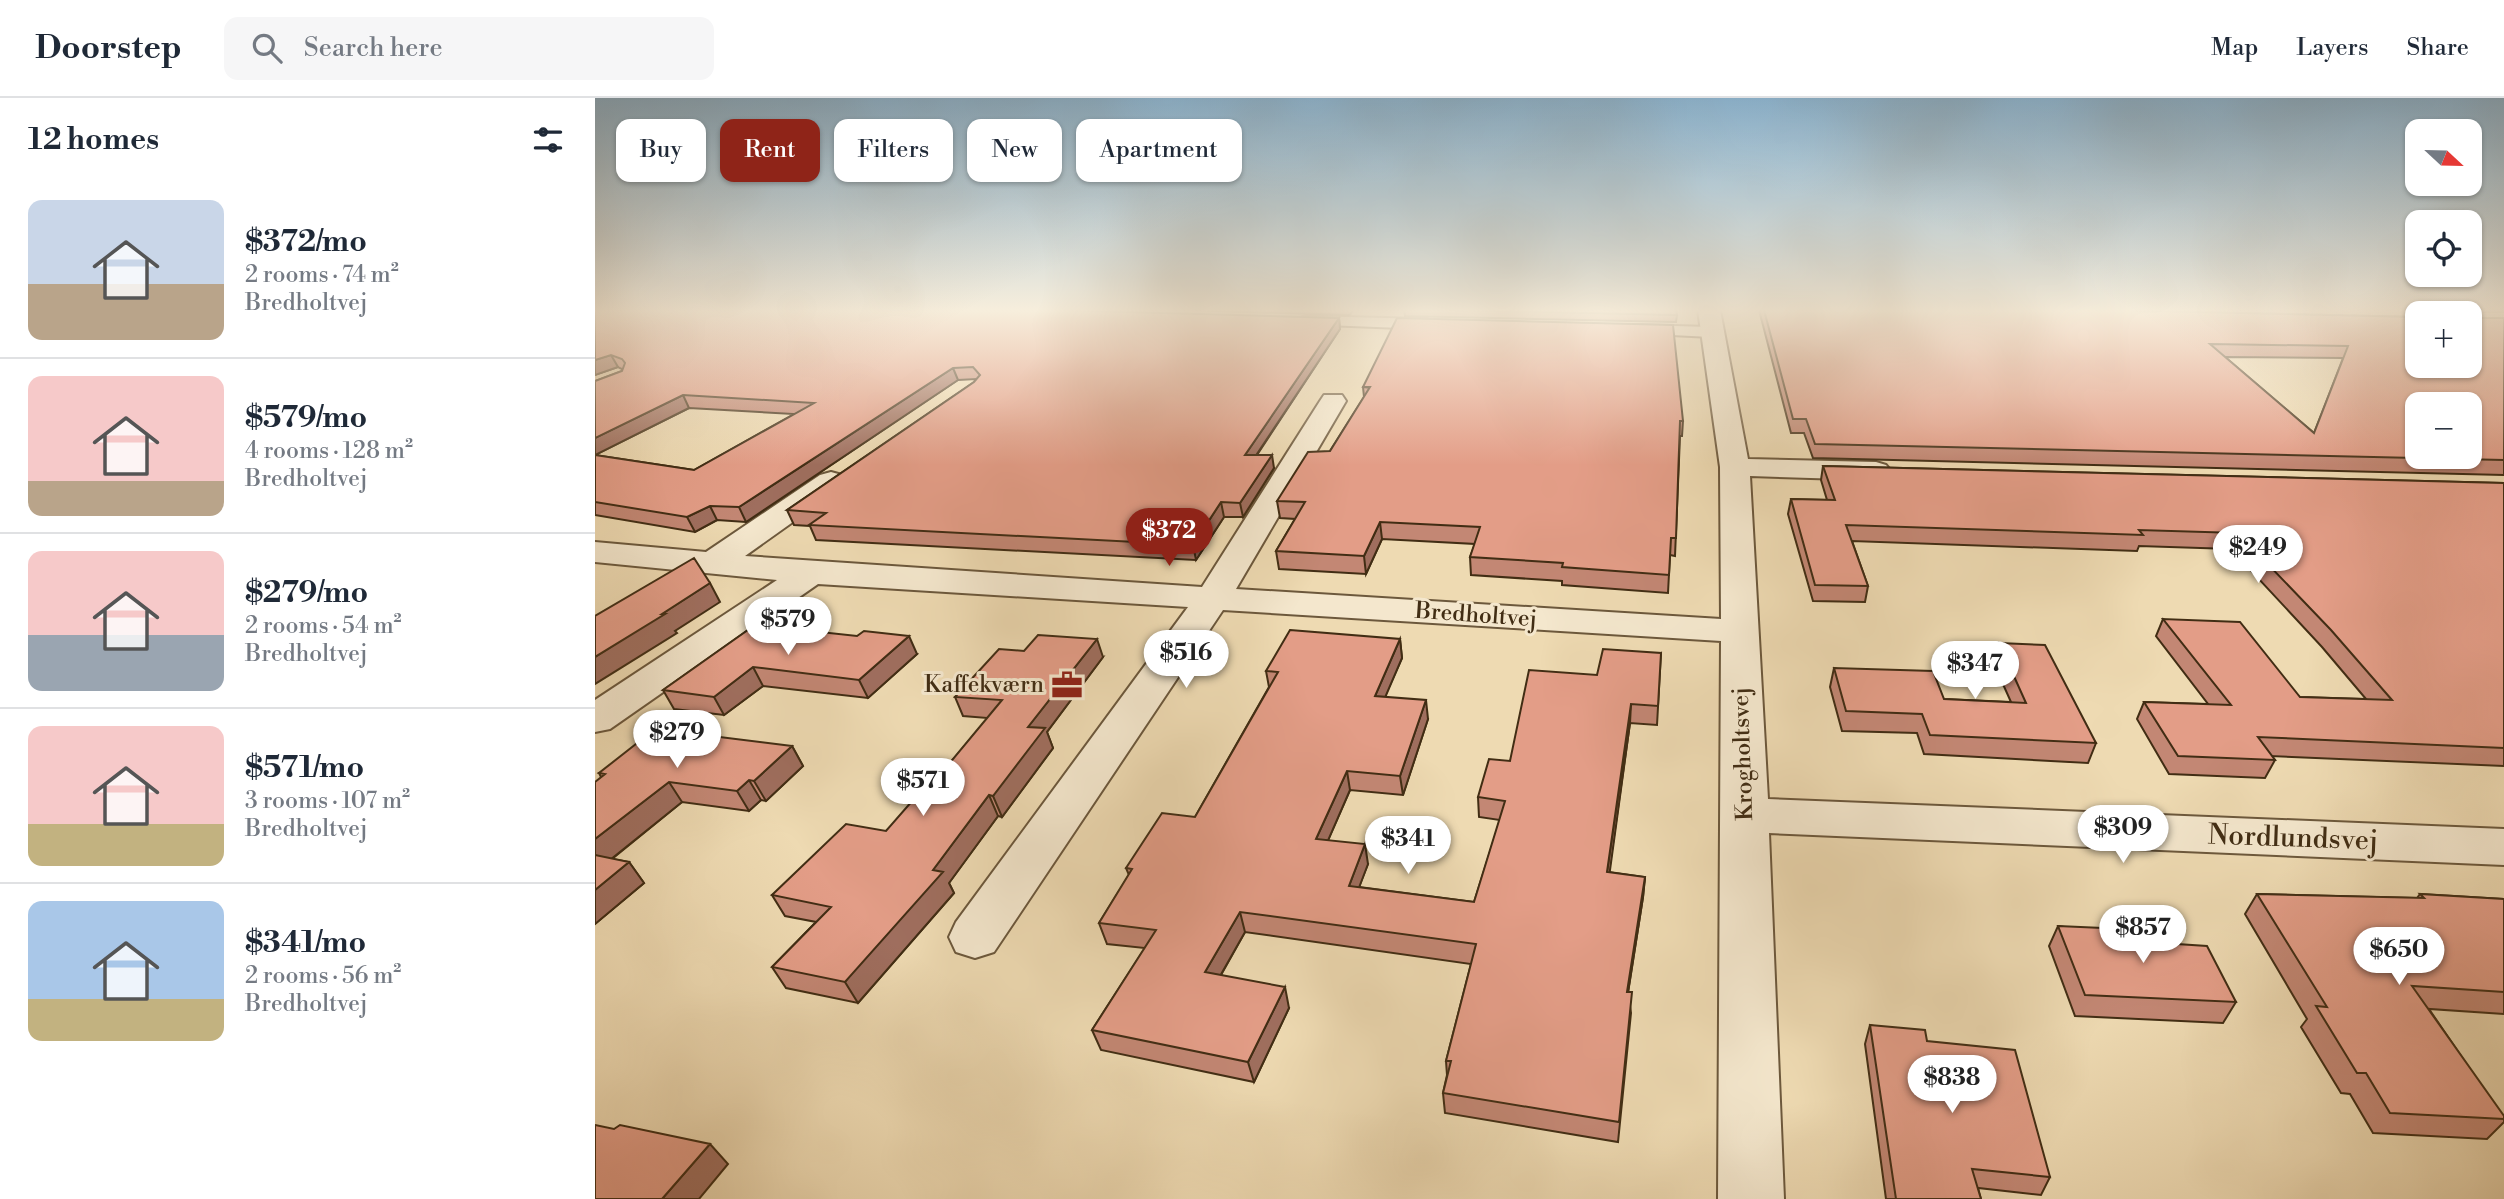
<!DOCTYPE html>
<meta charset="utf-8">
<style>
:root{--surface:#fff;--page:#f6f6f7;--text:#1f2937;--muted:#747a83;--line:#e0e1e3;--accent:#8f2418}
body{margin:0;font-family:"Libre Bodoni",serif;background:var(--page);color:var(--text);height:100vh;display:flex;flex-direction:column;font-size:26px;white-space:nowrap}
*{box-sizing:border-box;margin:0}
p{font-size:23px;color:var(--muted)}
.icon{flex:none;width:38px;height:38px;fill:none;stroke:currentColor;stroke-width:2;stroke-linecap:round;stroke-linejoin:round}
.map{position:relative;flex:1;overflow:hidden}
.details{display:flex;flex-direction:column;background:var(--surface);width:595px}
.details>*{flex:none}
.top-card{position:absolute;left:21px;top:21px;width:665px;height:63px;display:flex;gap:14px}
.needle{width:46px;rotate:112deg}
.buttons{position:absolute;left:1810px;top:21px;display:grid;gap:14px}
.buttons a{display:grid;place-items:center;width:77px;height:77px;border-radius:14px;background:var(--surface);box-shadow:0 2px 5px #0004;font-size:35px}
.price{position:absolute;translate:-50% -60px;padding:0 16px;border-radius:24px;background:#fff;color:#222;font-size:23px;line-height:46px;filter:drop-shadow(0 2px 4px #0008)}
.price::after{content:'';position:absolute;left:50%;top:42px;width:21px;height:16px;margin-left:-10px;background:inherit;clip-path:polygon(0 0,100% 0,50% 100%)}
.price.selected{background:var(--accent);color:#fff}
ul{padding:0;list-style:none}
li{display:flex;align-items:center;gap:21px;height:175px;padding:0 28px}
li+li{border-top:2px solid var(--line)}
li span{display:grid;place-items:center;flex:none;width:196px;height:140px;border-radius:14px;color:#555}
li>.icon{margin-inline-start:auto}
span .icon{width:84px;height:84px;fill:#fffc;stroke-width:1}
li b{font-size:30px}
h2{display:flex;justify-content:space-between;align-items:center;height:84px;padding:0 28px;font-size:30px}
.tag{padding:0 24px;border-radius:14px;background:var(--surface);box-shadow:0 2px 5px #0004;font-size:24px;line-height:63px}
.tag.selected{background:var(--accent);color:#fff}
header{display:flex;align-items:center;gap:42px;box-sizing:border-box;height:98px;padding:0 35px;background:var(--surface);border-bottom:2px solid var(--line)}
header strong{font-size:33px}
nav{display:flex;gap:38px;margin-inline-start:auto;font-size:24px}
.search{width:490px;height:63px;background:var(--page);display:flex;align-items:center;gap:18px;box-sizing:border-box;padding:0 24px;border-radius:14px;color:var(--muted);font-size:26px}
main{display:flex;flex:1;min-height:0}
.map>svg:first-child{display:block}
</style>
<header>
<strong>Doorstep</strong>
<div class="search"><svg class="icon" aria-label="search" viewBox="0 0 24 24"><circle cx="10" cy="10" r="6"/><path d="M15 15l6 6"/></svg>Search here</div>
<nav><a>Map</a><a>Layers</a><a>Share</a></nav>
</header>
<main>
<section class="details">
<h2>12 homes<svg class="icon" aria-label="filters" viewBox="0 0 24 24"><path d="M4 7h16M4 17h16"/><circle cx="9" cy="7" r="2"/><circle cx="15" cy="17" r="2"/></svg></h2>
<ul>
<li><span style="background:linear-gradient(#c9d6e8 60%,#b9a48a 0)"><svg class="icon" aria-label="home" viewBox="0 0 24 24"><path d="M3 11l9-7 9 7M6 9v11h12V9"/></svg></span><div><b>$372/mo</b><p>2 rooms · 74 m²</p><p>Bredholtvej</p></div></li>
<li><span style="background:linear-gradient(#f6c9c9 75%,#b9a48a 0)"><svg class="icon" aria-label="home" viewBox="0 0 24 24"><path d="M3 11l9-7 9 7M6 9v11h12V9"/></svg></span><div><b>$579/mo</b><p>4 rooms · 128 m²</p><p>Bredholtvej</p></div></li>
<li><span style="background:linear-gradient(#f6c9c9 60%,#9aa5b1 0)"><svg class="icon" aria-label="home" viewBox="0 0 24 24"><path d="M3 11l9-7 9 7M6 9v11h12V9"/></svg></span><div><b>$279/mo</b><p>2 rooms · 54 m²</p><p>Bredholtvej</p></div></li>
<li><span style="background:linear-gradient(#f6c9c9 70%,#c2b280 0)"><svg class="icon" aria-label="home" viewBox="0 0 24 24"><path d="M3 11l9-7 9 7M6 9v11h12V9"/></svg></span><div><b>$571/mo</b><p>3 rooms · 107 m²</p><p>Bredholtvej</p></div></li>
<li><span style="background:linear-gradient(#a9c7e8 70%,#c2b280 0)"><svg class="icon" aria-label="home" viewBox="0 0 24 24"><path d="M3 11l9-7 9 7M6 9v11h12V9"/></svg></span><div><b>$341/mo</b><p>2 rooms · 56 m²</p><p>Bredholtvej</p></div></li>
</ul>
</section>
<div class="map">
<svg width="1909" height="1101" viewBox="0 0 1909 1101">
<rect width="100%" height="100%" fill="#eedab2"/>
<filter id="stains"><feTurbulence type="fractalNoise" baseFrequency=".00286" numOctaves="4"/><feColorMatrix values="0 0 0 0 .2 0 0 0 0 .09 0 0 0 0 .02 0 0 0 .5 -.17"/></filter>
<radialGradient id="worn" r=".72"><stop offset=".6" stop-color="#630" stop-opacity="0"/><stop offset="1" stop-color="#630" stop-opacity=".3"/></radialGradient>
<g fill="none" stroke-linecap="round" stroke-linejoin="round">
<defs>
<path id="service" d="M710 218 832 221 840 226 832 231 705 226V220Z
M1042 227 1116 229 1124 234 1116 239 1037 235V229Z"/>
<path id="minor" d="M1103 212H1125L1153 361 1281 364 1291 367 1296 373 1291 379 1281 382 1155 378 1173 701 1909 731V767L1174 735 1189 1101H1123L1126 543 628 512 399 854 380 860 361 854 354 839 361 824 593 509 223 486 15 631 0 634V602L182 482 0 464V444L111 454 225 377 236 374 247 377 251 383 247 389 150 458 607 489 725 303 729 297H747L751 303 641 491 1126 521 1125 369Z"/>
</defs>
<use href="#service" stroke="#6c583c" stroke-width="4"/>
<use href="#minor" stroke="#6c583c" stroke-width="4"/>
<use href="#service" fill="#f4e7cd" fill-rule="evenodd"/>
<use href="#minor" fill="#f4e7cd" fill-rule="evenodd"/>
</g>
<path fill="#c38774" stroke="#412d14" stroke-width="2" fill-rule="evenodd" d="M0 212 744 220 745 231 662 357 679 370 648 419H629L601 462 221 442 215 428 199 427 192 412 379 284 381 281 363 282 151 424 122 422 100 434 0 417V283L27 273V271L23 269 0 277ZM94 310 199 316 99 372 0 357Z
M590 212H758L755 217Z
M809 212H1081L1082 217 1081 224 810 218Z
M1164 212H1521L1822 219V268L1874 215H1822V212H1909V214H1878V220H1909V377L1218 360 1209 335H1196ZM1630 259 1748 260 1719 335Z
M768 289 1088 323 1087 338H1085L1080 458 1075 457 1073 495 967 487V483L876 477 875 459 880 446 787 441 771 476 684 471 681 453 700 421 685 420 682 403 735 353 769 299Z
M1228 368 1909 385V668L1676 658 1680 662 1670 680 1574 676 1542 621 1549 604 1613 606 1561 538 1568 521 1705 599 1771 601 1727 549 1636 451 1544 448 1542 453 1257 443 1273 488 1270 504 1218 503 1193 416 1196 401 1232 402 1226 382Z
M160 527 322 556 273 600 168 588 129 617 79 611 68 592Z
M805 541 807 560 790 598 833 621 808 697 755 692 733 742 773 766 764 789 879 804 905 722 884 719 883 699 915 663 1002 577 1066 555 1062 627 1035 625 1014 774 1050 779 1048 799 1033 894 1036 915 1023 1044 850 1015 848 995 852 977 851 963 876 866 650 834 626 877 694 910 659 984 506 952 497 932 550 850 512 846 504 825 534 777 531 770 600 719 674 589 671 573Z
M1404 545 1501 645 1493 665 1329 656 1322 635 1247 633 1235 589 1239 570 1349 601 1416 604 1398 564Z
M508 559 452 634 458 650 407 719 403 718 354 785 359 795 263 905 191 890 177 869 221 824 190 818 177 797 291 733 324 702 393 620 368 618 360 599Z
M197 648 208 668 171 703 166 702 154 713 87 704 17 761 34 764 49 785 0 826 6 679 4 675Z
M1662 796 1822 800 1825 796 1909 801V916L1834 911 1909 1021V1024L1892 1041 1778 1035 1755 996 1746 995 1706 929 1712 921 1650 816Z
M1463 828 1582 846 1641 904 1628 925 1480 918 1454 848Z
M1275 927 1332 943 1455 1079 1446 1097 1383 1090 1386 1101H1291L1270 946Z"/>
<path fill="#9f6e5e" stroke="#412d14" stroke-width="2" d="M744 220 745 231 652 371 650 357Z
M16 257 23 269 0 277V262Z
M358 270 363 282 151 424 144 409Z
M88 297 94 310 0 357V340Z
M677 357 679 370 648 419 645 405Z
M626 404 629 419 601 462 598 447Z
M115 408 122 422 100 434 92 419Z
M785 424 787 441 771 476 769 458Z
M115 485 125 504 80 533 82 535 0 586V559Z
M314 538 322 556 273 600 264 582Z
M502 541 508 559 452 634 458 650 407 719 398 698 433 629Z
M805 541 807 560 783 616 780 598Z
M158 569 168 588 129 617 119 599Z
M831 602 833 621 808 697 805 678Z
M1036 606 1035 625 1012 794V774Z
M197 648 208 668 171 703 159 683Z
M752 673 755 692 725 761 721 741Z
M154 682 166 702 154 713 142 693Z
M74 684 87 704 0 774V741Z
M394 697 403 718 354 785 359 795 263 905 250 884 338 772Z
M770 746 773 766 757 808 754 788Z
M34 764 49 785 0 826V792Z
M1050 779 1048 799 1030 914 1032 894Z
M645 814 650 834 616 894 610 874Z
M690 889 694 910 659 984 653 964Z
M115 1046 133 1066 104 1101H67Z"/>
<path fill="#e39d87" stroke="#412d14" stroke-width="2" fill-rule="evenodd" d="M0 212H466L744 220 650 357H677L645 405 626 404 598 447 214 427 231 415 192 412 379 284 385 277 378 269 358 270 144 409 115 408 92 419 0 404V357L99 372 219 305 88 297 0 340V283L27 273 30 265 27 261 16 257 0 262Z
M857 212H1081L1082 217Z
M1169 212H1521L1822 219V268H1874V215H1830V212H1878V220H1909V362L1220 346 1211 321H1198ZM1615 246 1753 248 1719 335ZM1822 306H1874V359H1822Z
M802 220 1078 227 1088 323H1085L1081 440H1076L1074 477 967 469 968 465 875 459 885 429 785 424 769 458 681 453 710 404 682 403 713 354 735 353 775 289H768Z
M1228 368 1909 385V650L1663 639 1680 662 1583 658 1549 604 1636 607 1568 521 1645 524 1705 599 1797 602 1736 532 1643 435 1544 432 1548 437 1251 427 1273 488 1220 487 1196 401 1240 402Z
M99 460 115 485 67 516H70L0 559V518Z
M160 527 262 538 269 533 314 538 264 582 158 569 119 599 68 592Z
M695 532 805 541 780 598 831 602 805 678 752 673 721 741 770 746 754 788 879 804 910 703 883 699 894 661 915 663 934 572 1002 577 1008 551 1066 555 1063 608 1036 606 1012 774 1050 779 1032 894H1037L1024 1024 848 995 856 963H851L881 846 645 814 610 874 690 889 653 964 497 932 561 832 504 825 537 771 531 770 567 715 600 719 683 574 671 573Z
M443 537 502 541 433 629 450 630 398 698 394 697 338 772 348 774 250 884 177 869 236 809 177 797 251 726 291 733 318 702H324L407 602 360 599 404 551 429 553Z
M1404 545 1450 547 1501 645 1335 637 1327 616 1251 613 1239 570 1338 573 1349 601 1431 605Z
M60 631 197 648 159 683 154 682 142 693 74 684 0 741V684L10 676 4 675Z
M0 757 34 764 0 792Z
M1662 796 1829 800 1825 796 1909 801V894L1817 888 1909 1018V1021L1795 1015 1771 975H1762L1721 908 1732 909Z
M1463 828 1575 833 1582 846 1612 848 1641 904 1490 897Z
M1275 927 1330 932 1332 943 1420 952 1455 1079 1377 1071 1386 1101H1301Z
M0 1027 19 1031 25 1027 115 1046 67 1101H0Z"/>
<linearGradient id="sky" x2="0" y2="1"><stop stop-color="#8bb6d4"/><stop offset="0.58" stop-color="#f7eedc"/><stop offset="1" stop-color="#f7eedc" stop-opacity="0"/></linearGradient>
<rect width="1909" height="367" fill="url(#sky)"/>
<defs>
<symbol id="office-bare" viewBox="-9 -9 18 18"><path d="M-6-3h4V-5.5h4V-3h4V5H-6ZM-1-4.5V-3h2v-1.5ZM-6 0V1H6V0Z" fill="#8f2418" stroke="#f4e7cd" stroke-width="2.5" paint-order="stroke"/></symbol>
</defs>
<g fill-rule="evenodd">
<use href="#office-bare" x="450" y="565" width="44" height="44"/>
</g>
<g text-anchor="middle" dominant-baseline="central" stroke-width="6" stroke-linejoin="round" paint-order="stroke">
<g font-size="23" fill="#412d14" stroke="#f4e7cd">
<text transform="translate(881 517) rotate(4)">Bredholtvej</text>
<text transform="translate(1148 656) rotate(-92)">Krogholtsvej</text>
</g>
<g font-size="23" fill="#412d14" stroke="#f4e7cd" text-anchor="end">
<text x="449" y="587">Kaffekværn</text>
</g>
<g font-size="28" fill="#412d14" stroke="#f4e7cd">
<text transform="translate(1698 740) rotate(2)">Nordlundsvej</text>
</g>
</g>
<rect width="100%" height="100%" filter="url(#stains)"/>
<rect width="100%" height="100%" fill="url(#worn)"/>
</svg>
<div class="buttons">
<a><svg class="needle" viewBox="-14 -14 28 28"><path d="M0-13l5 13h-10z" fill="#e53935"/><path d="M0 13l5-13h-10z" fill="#747a83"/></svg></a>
<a><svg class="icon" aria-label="locate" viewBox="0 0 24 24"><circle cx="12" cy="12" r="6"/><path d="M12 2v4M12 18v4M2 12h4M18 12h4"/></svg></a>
<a>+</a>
<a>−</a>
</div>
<b class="price selected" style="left:574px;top:470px">$372</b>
<b class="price" style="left:1663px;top:487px">$249</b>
<b class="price" style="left:193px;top:559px">$579</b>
<b class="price" style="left:591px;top:592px">$516</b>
<b class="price" style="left:1380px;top:603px">$347</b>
<b class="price" style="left:82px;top:672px">$279</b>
<b class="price" style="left:328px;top:720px">$571</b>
<b class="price" style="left:1528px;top:767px">$309</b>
<b class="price" style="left:813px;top:778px">$341</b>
<b class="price" style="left:1548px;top:867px">$857</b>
<b class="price" style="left:1804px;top:889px">$650</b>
<b class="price" style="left:1357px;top:1017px">$838</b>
<div class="top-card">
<a class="tag">Buy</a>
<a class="tag selected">Rent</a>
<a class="tag">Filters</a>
<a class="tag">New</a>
<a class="tag">Apartment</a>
</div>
</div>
</main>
